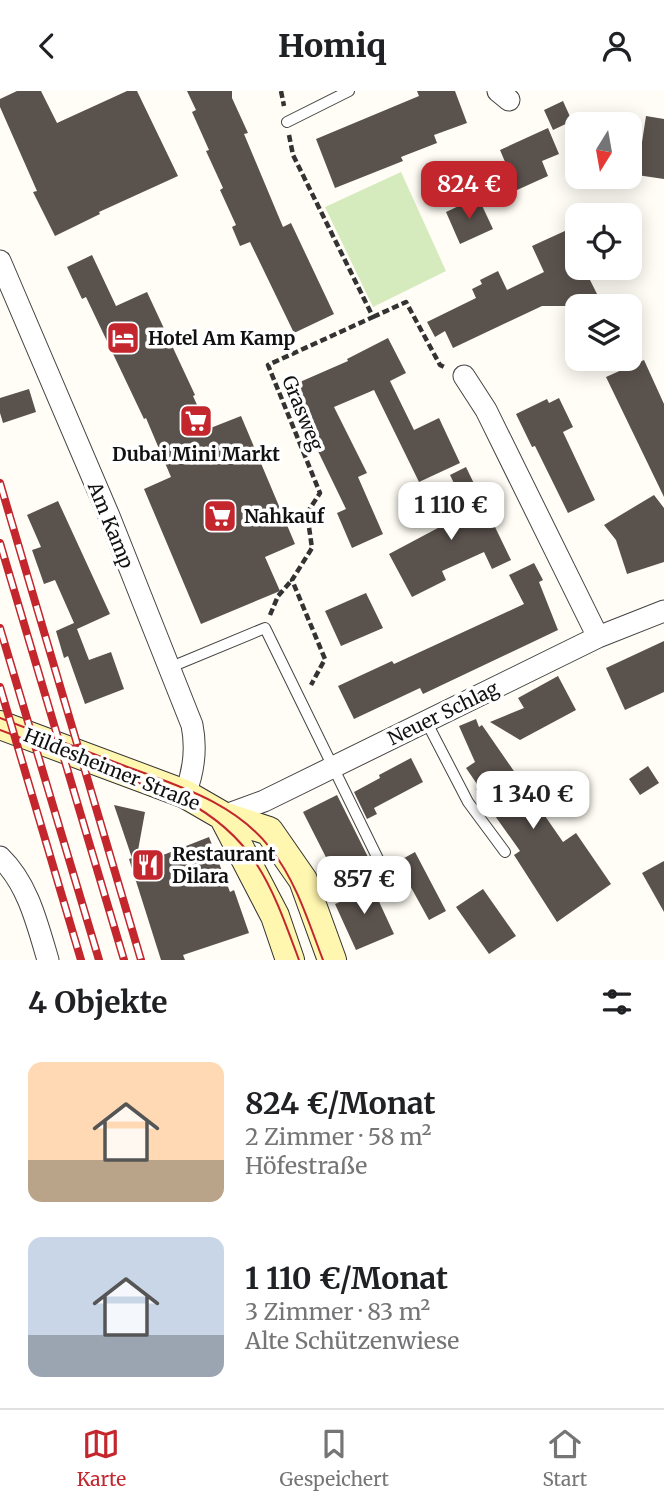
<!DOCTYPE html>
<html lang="de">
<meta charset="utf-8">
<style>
:root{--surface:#fff;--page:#f2f2f2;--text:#202124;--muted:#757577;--line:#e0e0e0;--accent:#c4262e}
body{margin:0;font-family:Merriweather,serif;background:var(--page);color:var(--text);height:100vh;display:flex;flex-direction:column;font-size:26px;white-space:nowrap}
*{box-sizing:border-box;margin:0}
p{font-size:23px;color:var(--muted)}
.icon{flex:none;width:38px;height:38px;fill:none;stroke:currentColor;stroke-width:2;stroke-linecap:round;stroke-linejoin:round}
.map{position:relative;height:869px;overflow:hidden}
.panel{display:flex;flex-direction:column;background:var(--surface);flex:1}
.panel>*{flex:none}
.needle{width:46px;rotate:191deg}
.fabs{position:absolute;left:565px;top:21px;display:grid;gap:14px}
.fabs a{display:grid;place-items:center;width:77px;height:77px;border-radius:14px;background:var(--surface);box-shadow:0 4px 18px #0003;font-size:35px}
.price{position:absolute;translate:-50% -60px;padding:0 16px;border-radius:14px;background:#fff;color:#222;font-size:23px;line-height:46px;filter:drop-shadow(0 2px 4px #0008)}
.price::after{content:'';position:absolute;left:50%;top:42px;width:21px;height:16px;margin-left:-10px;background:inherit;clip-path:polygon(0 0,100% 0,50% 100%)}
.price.current{background:var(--accent);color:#fff}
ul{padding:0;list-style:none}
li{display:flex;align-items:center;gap:21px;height:175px;padding:0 28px}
li span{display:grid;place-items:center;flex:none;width:196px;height:140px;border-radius:14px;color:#555}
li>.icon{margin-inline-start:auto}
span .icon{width:84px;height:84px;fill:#fffc;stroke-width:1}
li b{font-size:30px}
h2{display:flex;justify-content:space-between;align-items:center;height:84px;padding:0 28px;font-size:30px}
header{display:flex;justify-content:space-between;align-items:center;height:91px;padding:0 28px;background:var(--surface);font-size:32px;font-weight:800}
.menu{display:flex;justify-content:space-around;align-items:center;height:98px;border-top:2px solid var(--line);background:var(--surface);font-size:19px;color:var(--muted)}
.menu a{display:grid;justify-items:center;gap:4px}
.menu .current{color:var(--accent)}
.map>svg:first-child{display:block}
</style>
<header><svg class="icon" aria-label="back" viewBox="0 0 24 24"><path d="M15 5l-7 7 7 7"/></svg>Homiq<svg class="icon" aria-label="person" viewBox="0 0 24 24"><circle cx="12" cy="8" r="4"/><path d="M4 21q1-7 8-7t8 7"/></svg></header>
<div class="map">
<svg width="664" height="869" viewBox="0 0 664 869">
<rect width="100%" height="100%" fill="#fffdf5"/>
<path fill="#d5ebbd" d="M401 81 446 180 373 216 325 116Z"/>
<path fill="#5a524d" d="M17 0H41L57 32 127 0H137L178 85 99 121 100 123 55 145 33 101 37 100 0 16V8Z
M187 0H232V7L248 42 244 43 283 136 291 132 334 223 294 242 250 151 240 155 232 136 236 134 220 99 223 97 206 60 209 59 192 21 196 19Z
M417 0H455L467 32 434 44 437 52 401 66 403 70 335 97 316 48 419 5Z
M563 10 572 30 553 39 544 19Z
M646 25 664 28V88L637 84Z
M548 37 559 63 542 70 548 85 517 99 500 59Z
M478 106 493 138 460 153 446 121Z
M567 139 578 162V177H584L603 215H542L453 257 445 240 435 246 427 231 476 207 472 198 482 193 480 189 498 180 507 199 544 181 532 155Z
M92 164 116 215 147 201 195 304 193 305 208 338 241 325 295 453 265 466 280 500 201 533 144 398 171 386 146 327 144 328 86 206 82 208 67 176Z
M388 247 406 282 390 290 414 339 439 327 460 372 419 391 374 299 334 316 367 382 358 386 383 443 352 457 337 422 346 418 315 354 309 357 299 336 309 331 293 294 348 270 347 268Z
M644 269 664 313V406L606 286Z
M29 298 36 321 3 332 0 322V307Z
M559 307 573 336 563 341 595 409 568 422 535 355 532 356 516 323 547 308 549 312Z
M466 376 511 469 492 478 484 461 442 480 446 489 412 506 389 463 468 421 450 384Z
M654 404 664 417V471L627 483 616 449 604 434Z
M58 410 110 523 77 538 89 569 111 561 124 598 85 613 68 565 64 567 56 540 74 532 55 489 44 493 32 459 41 456 27 424Z
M534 472 543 489 539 491 558 539 423 603 420 597 354 628 338 595 392 570 394 573 524 513 509 484Z
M366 502 383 537 341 555 325 520Z
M664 550V601L625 619 606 577Z
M558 585 576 619 520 649 490 631 524 617 518 607Z
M476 628 479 636 482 634 563 751 576 742 611 793 557 831 514 764 520 760 476 698 479 696 466 677 475 671 459 635Z
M411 667 423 691 374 717 377 723 367 728 354 701 380 687 379 684Z
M648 675 659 692 640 704 629 688Z
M337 704 368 766 360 770 363 775 337 788 303 721Z
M114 714 145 721 137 765 156 760 158 766 209 746 230 801 234 799 249 842 183 864 185 869H161L129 768 132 767Z
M415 761 446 820 429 829 397 771Z
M664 770V821L642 782Z
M369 789 394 843 356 859 335 813 347 808 344 802Z
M483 798 516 845 489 863 456 816Z"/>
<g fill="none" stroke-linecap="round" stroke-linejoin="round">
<defs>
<path id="lane" d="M287 31 349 0
M171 576 265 537 381 774 312 810
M426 630 468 711 505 761"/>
<path id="street" d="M498 0 509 9
M0 170 109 425 192 634C197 659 194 680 185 703
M464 285 486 319 598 546
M223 725 264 710 598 546 664 520
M0 766C28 793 37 832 48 869"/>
<path id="secondary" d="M0 634 185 703 223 725 269 740 303 789 332 869
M223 725 275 825 290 869"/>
</defs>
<use href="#lane" stroke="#444" stroke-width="12"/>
<use href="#street" stroke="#444" stroke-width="23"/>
<use href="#secondary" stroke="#333" stroke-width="30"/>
<path stroke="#333" stroke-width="4.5" stroke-dasharray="7 3.5" stroke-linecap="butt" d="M281 0 284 15
M289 44 293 64 373 226 268 274 320 402 307 422 312 457 292 489 325 568 311 594
M373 226 406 211 440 274 446 277
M270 524 278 505 292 489"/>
<use href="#lane" stroke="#fff" stroke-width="10"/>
<use href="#street" stroke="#fff" stroke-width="21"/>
<use href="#secondary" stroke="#fff6b0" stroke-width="28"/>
<path stroke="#c4262e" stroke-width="2" d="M0 627C42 643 83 659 125 675 178 695 235 711 271 758 297 792 308 830 323 869
M0 639 184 709C256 747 272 796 299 869"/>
<defs>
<path id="rail" d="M0 392 141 869
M0 452 124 869
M0 537 99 869
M0 596 81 869"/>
</defs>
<use href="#rail" stroke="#c4262e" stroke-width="8"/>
<use href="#rail" stroke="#fff" stroke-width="5" stroke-dasharray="16" stroke-linecap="butt"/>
</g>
<defs>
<symbol id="hotel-square" viewBox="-11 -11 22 22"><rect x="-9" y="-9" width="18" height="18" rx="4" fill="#c4262e" stroke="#fff"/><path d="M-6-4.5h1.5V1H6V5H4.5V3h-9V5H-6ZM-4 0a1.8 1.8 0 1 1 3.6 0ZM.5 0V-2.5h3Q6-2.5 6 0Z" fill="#fff"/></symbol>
<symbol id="supermarket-square" viewBox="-11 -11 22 22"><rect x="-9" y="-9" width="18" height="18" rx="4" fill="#c4262e" stroke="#fff"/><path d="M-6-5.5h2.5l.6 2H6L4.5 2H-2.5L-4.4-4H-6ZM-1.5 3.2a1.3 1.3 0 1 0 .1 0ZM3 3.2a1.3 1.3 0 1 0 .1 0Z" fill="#fff"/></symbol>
<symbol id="restaurant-square" viewBox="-11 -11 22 22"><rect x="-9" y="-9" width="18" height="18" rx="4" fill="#c4262e" stroke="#fff"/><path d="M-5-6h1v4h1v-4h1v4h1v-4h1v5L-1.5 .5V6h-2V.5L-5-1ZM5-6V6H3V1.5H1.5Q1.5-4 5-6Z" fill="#fff"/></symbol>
</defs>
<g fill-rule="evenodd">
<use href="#hotel-square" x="104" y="228" width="38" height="38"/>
<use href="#supermarket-square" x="177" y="311" width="38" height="38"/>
<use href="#supermarket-square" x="201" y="406" width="38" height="38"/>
<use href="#restaurant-square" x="129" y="755" width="38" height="38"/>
</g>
<g text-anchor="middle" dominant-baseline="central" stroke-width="7" stroke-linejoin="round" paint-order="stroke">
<g font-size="19" font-weight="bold" fill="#111" stroke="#fff" text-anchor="start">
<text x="148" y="247">Hotel Am Kamp</text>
<text x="196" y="363" text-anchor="middle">Dubai Mini Markt</text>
<text x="244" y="425">Nahkauf</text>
<text x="172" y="763">Restaurant<tspan x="172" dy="22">Dilara</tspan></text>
</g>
<g font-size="19" fill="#111" stroke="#fff">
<text transform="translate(303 322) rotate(68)">Grasweg</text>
<text transform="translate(111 434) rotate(68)">Am Kamp</text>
<text transform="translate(443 622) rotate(-26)">Neuer Schlag</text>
<text transform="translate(112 678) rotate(22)">Hildesheimer Straße</text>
</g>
</g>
</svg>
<div class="fabs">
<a><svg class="needle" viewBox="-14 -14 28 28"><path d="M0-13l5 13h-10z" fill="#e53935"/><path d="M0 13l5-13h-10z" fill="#757577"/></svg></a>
<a><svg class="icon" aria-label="locate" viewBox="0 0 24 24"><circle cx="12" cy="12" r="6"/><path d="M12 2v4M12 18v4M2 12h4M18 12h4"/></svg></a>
<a><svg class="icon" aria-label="layers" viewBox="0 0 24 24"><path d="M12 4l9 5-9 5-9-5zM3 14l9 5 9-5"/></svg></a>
</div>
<b class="price current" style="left:469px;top:130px">824 €</b>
<b class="price" style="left:451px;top:451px">1 110 €</b>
<b class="price" style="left:533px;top:740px">1 340 €</b>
<b class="price" style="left:364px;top:825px">857 €</b>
</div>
<section class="panel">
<h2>4 Objekte<svg class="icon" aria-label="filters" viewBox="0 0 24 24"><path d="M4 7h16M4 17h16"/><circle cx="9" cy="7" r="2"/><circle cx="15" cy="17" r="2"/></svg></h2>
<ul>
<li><span style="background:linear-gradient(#ffd9b3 70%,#b9a48a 0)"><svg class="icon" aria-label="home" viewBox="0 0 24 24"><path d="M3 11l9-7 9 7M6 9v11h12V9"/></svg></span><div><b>824 €/Monat</b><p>2 Zimmer · 58 m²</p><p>Höfestraße</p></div></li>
<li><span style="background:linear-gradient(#c9d6e8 70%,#9aa5b1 0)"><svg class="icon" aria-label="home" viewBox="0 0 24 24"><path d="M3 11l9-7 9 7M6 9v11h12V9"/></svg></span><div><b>1 110 €/Monat</b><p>3 Zimmer · 83 m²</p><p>Alte Schützenwiese</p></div></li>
</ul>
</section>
<nav class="menu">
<a class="current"><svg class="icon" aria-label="map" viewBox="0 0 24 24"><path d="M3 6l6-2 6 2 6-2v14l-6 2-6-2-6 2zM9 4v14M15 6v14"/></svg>Karte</a>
<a><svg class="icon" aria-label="saved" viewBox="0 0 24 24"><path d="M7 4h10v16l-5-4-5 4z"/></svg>Gespeichert</a>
<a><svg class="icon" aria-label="home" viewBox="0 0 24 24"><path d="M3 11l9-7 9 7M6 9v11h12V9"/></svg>Start</a>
</nav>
